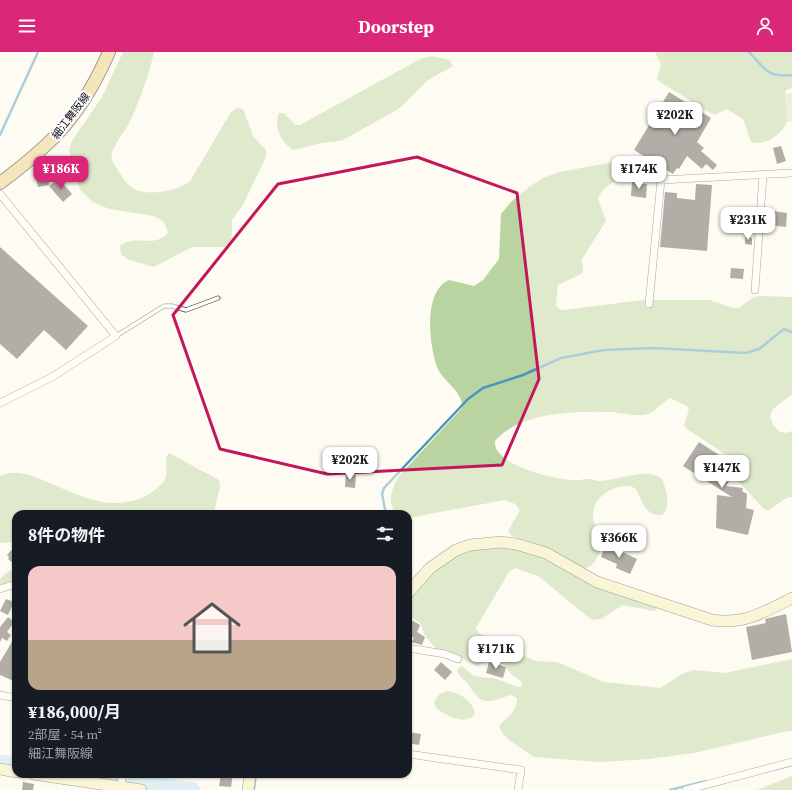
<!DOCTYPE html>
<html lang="ja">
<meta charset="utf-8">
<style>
:root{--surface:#171b24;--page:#242831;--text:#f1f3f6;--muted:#9ea1a6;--accent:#db2777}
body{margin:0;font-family:"Source Serif 4","Noto Sans JP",serif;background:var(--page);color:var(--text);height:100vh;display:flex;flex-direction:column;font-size:15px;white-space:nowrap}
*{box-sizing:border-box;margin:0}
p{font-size:13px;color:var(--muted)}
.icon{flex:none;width:22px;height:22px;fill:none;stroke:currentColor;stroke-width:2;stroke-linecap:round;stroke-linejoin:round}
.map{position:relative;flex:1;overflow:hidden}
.sheet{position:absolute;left:12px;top:458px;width:400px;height:268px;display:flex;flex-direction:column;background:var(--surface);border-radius:12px;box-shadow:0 1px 3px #0004}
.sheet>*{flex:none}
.price{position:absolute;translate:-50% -34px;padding:0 9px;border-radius:8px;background:#fff;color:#222;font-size:13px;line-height:26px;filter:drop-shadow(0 1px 2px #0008)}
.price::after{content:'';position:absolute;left:50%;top:24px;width:12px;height:9px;margin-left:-6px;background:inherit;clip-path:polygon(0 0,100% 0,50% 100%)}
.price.selected{background:var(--accent);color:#fff}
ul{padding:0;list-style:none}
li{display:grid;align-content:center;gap:8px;height:212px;padding:0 16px}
li span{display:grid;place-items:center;height:124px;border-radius:12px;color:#555}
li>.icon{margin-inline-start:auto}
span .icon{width:72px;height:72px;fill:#fffc;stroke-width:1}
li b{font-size:17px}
h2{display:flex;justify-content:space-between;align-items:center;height:48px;padding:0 16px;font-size:17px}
header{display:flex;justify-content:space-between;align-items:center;height:52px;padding:0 16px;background:var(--accent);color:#fff;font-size:18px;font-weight:700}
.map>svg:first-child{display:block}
</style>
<header><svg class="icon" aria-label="menu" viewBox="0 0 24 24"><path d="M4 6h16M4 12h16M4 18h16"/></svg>Doorstep<svg class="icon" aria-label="person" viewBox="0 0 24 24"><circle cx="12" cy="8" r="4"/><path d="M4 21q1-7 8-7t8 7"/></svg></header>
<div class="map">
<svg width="792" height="738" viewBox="0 0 792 738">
<rect width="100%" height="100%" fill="#fefbf3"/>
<path fill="#bad4a1" d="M123 0H154C149 23 140 48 130 69 125 80 115 90 112 101 110 108 115 114 119 120 123 126 127 133 133 136 145 145 180 139 190 129L231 60 237 56 243 57 253 84 266 98V105L243 153 232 168V184L231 190 226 195H192L154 215 129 208 121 202 120 194C135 181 155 197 168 181 166 171 162 168 154 164L109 157 93 150 80 138 71 105 69 98 72 89 102 45Z
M655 0H792V36L786 38 785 40 787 70C782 83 765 94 751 90L743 67 727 57 714 63 660 30 657 27 661 12Z
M432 4 450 8 453 14 428 28 400 56 341 89 321 91 294 98C281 92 273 73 279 61H284L295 73H300L420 7Z
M625 108 630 109 633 113C628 131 606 125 598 147L606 169 582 207 583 221 558 233 556 253 559 257 563 258 643 248H709L733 256H739L752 246 759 244 792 245V342L773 357 770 364C773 375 780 385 792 379V445H788L767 459 763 456 738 429 742 418V413L687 377 684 373 689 358 687 354 670 346C662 350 656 360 648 362 637 365 622 361 611 360 576 359 519 360 495 389 492 413 556 428 575 428 580 429 585 426 590 427 593 427 596 429 599 429 615 429 648 414 662 427 666 438 672 455 662 463 645 465 642 447 635 436 619 428 593 444 593 462 592 472 600 481 602 490 600 501 594 520 580 515L548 496 512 484 508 479 520 458 515 452 505 448 408 466V462H397C386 451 392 437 398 425L462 356C464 340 442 329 437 315 429 293 423 239 449 228L474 234 483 228 499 207 501 162 511 150 529 135 543 126 559 120Z
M169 401 219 428 220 434 214 462H16V490L0 491V424C35 405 93 475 149 442 155 438 164 432 166 424 168 417 163 406 169 401Z
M501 495 515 497 544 505 595 535 655 555 657 558 654 559 623 553 601 567 592 568 538 524 515 516 509 520 477 574 476 577 480 582 535 609 557 610 604 630 660 636 684 621 694 618 725 621 792 607V679L783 680 694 701 649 707 600 710 534 705 509 688 503 682 499 674C506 666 518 659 517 646L510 643C488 651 482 655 468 632 465 627 458 625 457 618L462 614 474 624 497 627 518 635H521L522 630 512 623 503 612 488 609 477 614 459 605 436 597 424 582 421 572 408 563V549C425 529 443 507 470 498 479 495 491 496 501 495Z
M12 518H16V528L0 533V527L6 521Z
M449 639C462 642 472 649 475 661 467 675 447 664 436 656L434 651C437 643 441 640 449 639Z
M792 724V738H757Z"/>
<path fill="#d7dfc5" d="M792 41V69L787 70 785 42Z"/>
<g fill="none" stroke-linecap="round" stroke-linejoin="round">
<path stroke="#4c95bf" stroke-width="2.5" d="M749 0C765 16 766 26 792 23
M0 83 38 0
M386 462 382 442 384 436 468 347 483 336 523 323 561 306 604 298 653 296 746 301 759 297 784 277 792 280
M126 728 127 725
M254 737 256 722
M670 738 706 729"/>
<path stroke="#bddff0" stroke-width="15" d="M0 710 16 712
M85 722 193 738"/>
</g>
<path fill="#57504d" d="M669 40 711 66 697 90 704 96 701 99 717 113 713 118 706 112 702 117 687 104 679 117 677 116 673 122 634 98Z
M781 94 786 109 777 112 773 96Z
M48 124 49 133 38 135 36 126Z
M59 127 72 142 63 150 49 134Z
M632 130 647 132 646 146 631 144Z
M696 132 712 133 707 199 660 195 665 140 677 141V146L695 148Z
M773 159 787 161 786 175 768 173 770 164H773Z
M745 185 752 186V193L745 192Z
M0 195 88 274 66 298 44 278 17 307 0 292Z
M731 216 744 217 743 227 730 226Z
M699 390 738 415 726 434 743 436 742 439 747 442 746 456 754 458 748 483 716 476 717 443 732 445 683 414Z
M346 422 356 423 355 436 345 435Z
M606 492 637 507 630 522 616 516 617 512 601 505Z
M16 493V511L15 510 13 511 8 507 9 505 7 503Z
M6 547 14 550 8 563 0 559Z
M786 562 792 600 752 608 746 575 766 571 765 567Z
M8 565 14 570 7 580 11 583 7 589 2 586 0 590V575Z
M408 566 420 573 417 580 425 585 422 593 411 590 414 586 408 582Z
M16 583V630L0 623V610Z
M441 610 452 620 445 628 434 618Z
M489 610 506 615 503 626 486 621Z
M408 680 421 682 419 693 408 691Z
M221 722H233L231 735 219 734Z
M23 730 34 732 33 738H22Z"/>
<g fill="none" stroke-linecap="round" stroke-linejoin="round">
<defs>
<path id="lane" d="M116 284 164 254H172L186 258 218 246"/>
<path id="street" d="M0 142 116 284 52 325 0 351
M755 238 763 123
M649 252 661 128 792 121
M0 537 16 532
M408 596 445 602 458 607
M0 643 16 646
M408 702 521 718 518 738
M121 735 122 722
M686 738 792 710"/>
<path id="secondary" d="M408 541 430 516 456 498 470 493 501 490 516 492 546 501 597 530 712 568C743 573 765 560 792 546
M0 717 16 720
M33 722 141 738
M248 738 250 722"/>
<path id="primary" d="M0 131C54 91 82 62 109 0"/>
</defs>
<use href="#lane" stroke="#424242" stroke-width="5"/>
<use href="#street" stroke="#424242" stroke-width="8"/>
<use href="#secondary" stroke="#313131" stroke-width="12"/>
<use href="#primary" stroke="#202020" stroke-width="14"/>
<use href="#lane" stroke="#fff" stroke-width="3.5"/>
<use href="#street" stroke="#fff" stroke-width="7"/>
<use href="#secondary" stroke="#f6edb5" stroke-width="11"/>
<use href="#primary" stroke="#eaca77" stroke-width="12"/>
</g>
<path d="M0 0H792V738H0ZM417 105 517 141 539 327 502 413 327 422 220 397 173 263 278 132Z" fill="#fefbf3" fill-opacity=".55" fill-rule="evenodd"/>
<path fill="none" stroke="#c2185b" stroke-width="3" stroke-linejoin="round" d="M417 105 517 141 539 327 502 413 327 422 220 397 173 263 278 132Z"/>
<g text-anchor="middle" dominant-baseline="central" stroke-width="4" stroke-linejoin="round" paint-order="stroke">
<g font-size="11" fill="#0f0f0f" stroke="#fff">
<text transform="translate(71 64) rotate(-53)">細江舞阪線</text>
</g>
</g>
</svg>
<b class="price" style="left:675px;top:84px">¥202K</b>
<b class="price selected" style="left:61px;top:138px">¥186K</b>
<b class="price" style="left:639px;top:138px">¥174K</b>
<b class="price" style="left:748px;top:189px">¥231K</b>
<b class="price" style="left:350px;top:429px">¥202K</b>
<b class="price" style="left:722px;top:437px">¥147K</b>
<b class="price" style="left:619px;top:507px">¥366K</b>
<b class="price" style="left:496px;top:618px">¥171K</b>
<section class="sheet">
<h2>8件の物件<svg class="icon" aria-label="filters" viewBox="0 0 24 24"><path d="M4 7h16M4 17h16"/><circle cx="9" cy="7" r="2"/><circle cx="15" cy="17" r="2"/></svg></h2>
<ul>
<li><span style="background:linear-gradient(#f6c9c9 60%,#b9a48a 0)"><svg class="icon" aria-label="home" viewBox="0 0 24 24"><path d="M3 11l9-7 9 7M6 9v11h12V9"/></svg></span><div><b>¥186,000/月</b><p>2部屋 · 54 m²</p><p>細江舞阪線</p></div></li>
</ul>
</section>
</div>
